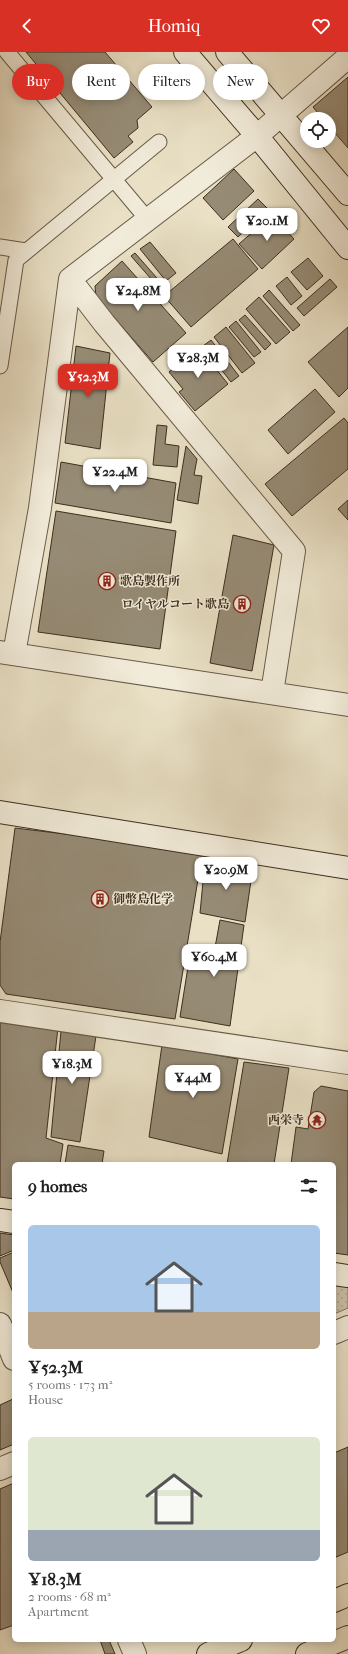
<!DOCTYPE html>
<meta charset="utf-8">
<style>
:root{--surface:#fff;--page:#f6f6f6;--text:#222;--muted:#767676;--accent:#d93025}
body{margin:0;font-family:"IM FELL French Canon","Noto Serif JP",serif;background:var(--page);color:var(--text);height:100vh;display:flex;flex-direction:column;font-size:15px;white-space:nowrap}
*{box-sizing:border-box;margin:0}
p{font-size:13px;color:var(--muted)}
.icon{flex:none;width:22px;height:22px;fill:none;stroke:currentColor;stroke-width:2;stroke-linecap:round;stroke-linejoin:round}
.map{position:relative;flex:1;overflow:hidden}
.sheet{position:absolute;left:12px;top:1110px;width:324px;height:480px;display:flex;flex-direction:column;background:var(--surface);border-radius:6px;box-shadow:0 2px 10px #0003}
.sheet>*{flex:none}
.banner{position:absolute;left:12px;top:12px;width:324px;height:36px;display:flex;gap:8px}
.controls{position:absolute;left:300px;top:60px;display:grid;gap:8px}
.controls a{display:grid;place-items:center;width:36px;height:36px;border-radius:50%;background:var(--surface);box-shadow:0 2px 10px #0003;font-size:20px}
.price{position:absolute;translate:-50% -34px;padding:0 9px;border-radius:8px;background:#fff;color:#222;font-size:13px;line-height:26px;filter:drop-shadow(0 1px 2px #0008)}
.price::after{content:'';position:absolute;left:50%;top:24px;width:12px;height:9px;margin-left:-6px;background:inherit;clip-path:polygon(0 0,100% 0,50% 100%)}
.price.on{background:var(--accent);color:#fff}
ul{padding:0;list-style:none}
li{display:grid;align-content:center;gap:8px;height:212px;padding:0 16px}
li span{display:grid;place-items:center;height:124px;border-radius:6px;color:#555}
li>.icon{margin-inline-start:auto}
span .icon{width:72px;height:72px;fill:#fffc;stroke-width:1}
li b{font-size:17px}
h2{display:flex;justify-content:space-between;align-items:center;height:48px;padding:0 16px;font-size:17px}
.pill{padding:0 14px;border-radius:18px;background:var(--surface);box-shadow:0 2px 10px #0003;font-size:14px;line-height:36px}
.pill.on{background:var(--accent);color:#fff}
header{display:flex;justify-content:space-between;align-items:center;height:52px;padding:0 16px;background:var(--accent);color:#fff;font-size:18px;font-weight:600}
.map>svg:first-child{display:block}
</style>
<header><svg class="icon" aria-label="back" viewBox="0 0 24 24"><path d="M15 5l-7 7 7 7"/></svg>Homiq<svg class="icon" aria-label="heart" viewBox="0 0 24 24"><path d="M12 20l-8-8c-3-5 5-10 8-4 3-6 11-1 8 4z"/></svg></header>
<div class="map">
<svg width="348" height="1602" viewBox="0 0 348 1602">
<defs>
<pattern id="garden-dots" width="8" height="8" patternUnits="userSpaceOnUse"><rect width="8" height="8" fill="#ccc2a9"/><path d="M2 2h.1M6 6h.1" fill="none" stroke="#b0a791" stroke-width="1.8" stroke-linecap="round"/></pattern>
</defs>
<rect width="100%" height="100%" fill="#e9e0c5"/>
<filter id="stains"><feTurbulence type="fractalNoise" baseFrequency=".005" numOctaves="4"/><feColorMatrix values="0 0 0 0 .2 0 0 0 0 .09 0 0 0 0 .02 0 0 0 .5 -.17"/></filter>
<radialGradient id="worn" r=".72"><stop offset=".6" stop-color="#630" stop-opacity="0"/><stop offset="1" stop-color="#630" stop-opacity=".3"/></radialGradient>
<path fill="url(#garden-dots)" stroke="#847864" d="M334 1233 348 1235V1256L334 1262Z"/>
<path fill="#968b75" stroke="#3d2e1f" d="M26 0H105L152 55 137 68 138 76 128 84 133 90 114 106Z
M348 25V96L329 74V67H323L313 55Z
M234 117 254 139 223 168 203 146Z
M258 147 268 157 238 185 228 175Z
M272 163 294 187 262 217 239 192Z
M233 187 258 217 191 275 164 244Z
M150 190 176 221 166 229 140 197Z
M135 201 163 233 159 236 131 204Z
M308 206 323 224 307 238 291 220Z
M122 209 186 281 153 310 96 245 95 234Z
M287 225 302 244 291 253 276 234Z
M330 227 337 235 304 264 297 256Z
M269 238 300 273 293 279 263 244Z
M259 245 290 280 276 292 246 257Z
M245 263 271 292 265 298 239 268Z
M236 269 261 300 254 305 229 275Z
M226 275 255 311 242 321 214 285Z
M348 275V336L339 345 308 310Z
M211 288 239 324 231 330 203 294Z
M76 294 110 301 100 397 65 391Z
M199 296 228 332 195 359 179 340 183 337 169 320Z
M315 337 335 360 288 402 268 378Z
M344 366 348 371V417L292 464 265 432Z
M157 373 167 374 165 392 179 394 177 415 153 413Z
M186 394 197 407 194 423 202 424 198 452 177 448Z
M61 410 176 431 171 471 55 451Z
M348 448V468L338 457Z
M56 459 176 479 160 597 38 580Z
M233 483 274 493 252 619 210 611Z
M15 776 73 783 202 803 175 967 6 942 0 933V890Z
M205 809 253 815 245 870 200 861Z
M220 868 244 873 230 974 180 965 191 896 214 901Z
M0 970 58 975 46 1086 63 1092 60 1112H14V1147L0 1145Z
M61 979 96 984 80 1090 51 1085Z
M162 993 238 1007 222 1102 149 1085Z
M244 1010 289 1016 274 1112H227Z
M321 1034 348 1039V1203L334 1201V1112H291L296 1075 308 1077 314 1040Z
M68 1093 104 1099 102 1112H65Z
M0 1181 14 1183V1198L0 1204Z
M14 1200V1243L0 1210V1206Z
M13 1347 14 1392 0 1398V1353Z
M348 1395V1500L334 1506V1401Z
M14 1431V1573L0 1578V1437Z
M100 1588H109L115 1602H105Z"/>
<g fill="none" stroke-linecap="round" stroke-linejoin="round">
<defs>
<path id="lane" d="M7 0 148 168
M0 195 26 199
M0 314 16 208 159 90"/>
<path id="street" d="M70 227 104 271 294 499 272 641
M0 600 348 653
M14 602 40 456 70 227 257 84 348 5
M0 959 348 1011
M0 1272 14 1307
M334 1281 348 1275
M0 1417 14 1411
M129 1588 135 1602"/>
<path id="secondary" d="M185 0 257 84 348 196
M227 0 348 142
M0 760 348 816
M0 1168 14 1170
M334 1222 348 1224"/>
<path id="primary" d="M334 1549 348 1543
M208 1602 241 1588
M307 1602 348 1585"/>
</defs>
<use href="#lane" stroke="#685a48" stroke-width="17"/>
<use href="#street" stroke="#685a48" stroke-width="24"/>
<use href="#secondary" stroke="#3d2e1f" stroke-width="24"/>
<use href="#primary" stroke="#3d2e1f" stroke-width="24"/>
<use href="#lane" stroke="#f1ebd9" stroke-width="15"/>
<use href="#street" stroke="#f1ebd9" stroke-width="22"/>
<use href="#secondary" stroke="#f1ebd9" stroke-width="22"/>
<use href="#primary" stroke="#e9e0c5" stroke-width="22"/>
</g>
<defs>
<symbol id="building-ring" viewBox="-11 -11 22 22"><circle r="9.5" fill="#f1ebd9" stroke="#8f2418" stroke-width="1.5"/><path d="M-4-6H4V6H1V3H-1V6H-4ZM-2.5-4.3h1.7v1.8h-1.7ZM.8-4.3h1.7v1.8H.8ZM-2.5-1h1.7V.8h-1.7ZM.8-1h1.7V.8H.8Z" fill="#8f2418"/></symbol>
<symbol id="temple-ring" viewBox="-11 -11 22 22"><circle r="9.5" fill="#f1ebd9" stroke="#8f2418" stroke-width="1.5"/><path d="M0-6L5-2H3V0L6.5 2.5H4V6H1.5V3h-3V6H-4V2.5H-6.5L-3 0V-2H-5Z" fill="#8f2418"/></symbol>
</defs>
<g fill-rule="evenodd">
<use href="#building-ring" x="97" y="519" width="20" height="20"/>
<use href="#building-ring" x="232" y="542" width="20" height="20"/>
<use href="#building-ring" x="90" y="837" width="20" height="20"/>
<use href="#temple-ring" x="307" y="1058" width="20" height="20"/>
</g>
<g text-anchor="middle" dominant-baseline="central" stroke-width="3" stroke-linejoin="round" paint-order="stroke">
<g font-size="12" font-weight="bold" fill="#3d2e1f" stroke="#f1ebd9" text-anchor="start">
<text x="120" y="529">歌島製作所</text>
<text x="229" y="552" text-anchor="end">ロイヤルコート歌島</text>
<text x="113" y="847">御幣島化学</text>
<text x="304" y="1068" text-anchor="end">西栄寺</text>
</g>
</g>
<rect width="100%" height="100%" filter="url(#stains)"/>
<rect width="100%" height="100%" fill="url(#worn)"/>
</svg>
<div class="controls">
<a><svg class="icon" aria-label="locate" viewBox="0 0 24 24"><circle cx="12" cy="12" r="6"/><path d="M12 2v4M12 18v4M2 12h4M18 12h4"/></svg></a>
</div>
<b class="price" style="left:267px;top:190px">¥20.1M</b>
<b class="price" style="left:138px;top:260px">¥24.8M</b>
<b class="price" style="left:198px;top:327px">¥28.3M</b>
<b class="price on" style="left:88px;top:346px">¥52.3M</b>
<b class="price" style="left:115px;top:441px">¥22.4M</b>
<b class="price" style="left:226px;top:839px">¥20.9M</b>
<b class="price" style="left:214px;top:926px">¥60.4M</b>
<b class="price" style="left:72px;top:1033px">¥18.3M</b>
<b class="price" style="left:193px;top:1047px">¥44M</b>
<div class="banner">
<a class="pill on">Buy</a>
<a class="pill">Rent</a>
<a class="pill">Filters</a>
<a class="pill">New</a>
</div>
<section class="sheet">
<h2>9 homes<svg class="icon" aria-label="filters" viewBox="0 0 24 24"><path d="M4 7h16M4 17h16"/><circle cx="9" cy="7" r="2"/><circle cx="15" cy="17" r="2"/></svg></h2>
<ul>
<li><span style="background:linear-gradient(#a9c7e8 70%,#b9a48a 0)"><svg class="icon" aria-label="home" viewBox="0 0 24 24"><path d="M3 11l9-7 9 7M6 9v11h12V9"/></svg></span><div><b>¥52.3M</b><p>5 rooms · 173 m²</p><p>House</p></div></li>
<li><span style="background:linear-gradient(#dfe7d0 75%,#9aa5b1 0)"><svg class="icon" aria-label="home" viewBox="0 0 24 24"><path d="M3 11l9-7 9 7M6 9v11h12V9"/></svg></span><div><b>¥18.3M</b><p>2 rooms · 68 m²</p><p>Apartment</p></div></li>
</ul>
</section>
</div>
